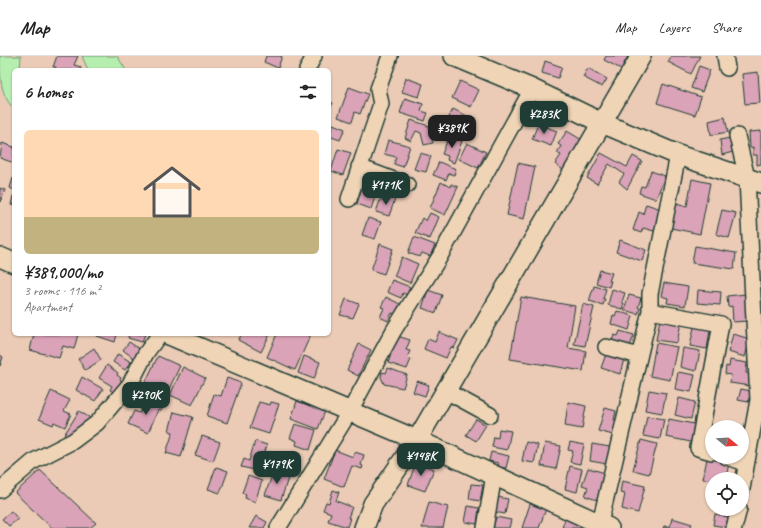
<!DOCTYPE html>
<meta charset="utf-8">
<style>
:root{--surface:#fff;--page:#f6f6f6;--text:#222;--muted:#767676;--line:#e0e0e0;--accent:#1f3d34}
body{margin:0;font-family:Caveat,sans-serif;background:var(--page);color:var(--text);height:100vh;display:flex;flex-direction:column;font-size:15px;white-space:nowrap}
*{box-sizing:border-box;margin:0}
p{font-size:13px;color:var(--muted)}
.icon{flex:none;width:22px;height:22px;fill:none;stroke:currentColor;stroke-width:2;stroke-linecap:round;stroke-linejoin:round}
.map{position:relative;flex:1;overflow:hidden}
.details{position:absolute;left:12px;top:12px;width:319px;height:268px;display:flex;flex-direction:column;background:var(--surface);border-radius:6px;box-shadow:0 1px 3px #0004}
.details>*{flex:none}
.needle{width:26px;rotate:108deg}
.fabs{position:absolute;left:705px;top:364px;display:grid;gap:8px}
.fabs a{display:grid;place-items:center;width:44px;height:44px;border-radius:50%;background:var(--surface);box-shadow:0 1px 3px #0004;font-size:20px}
.price{position:absolute;translate:-50% -34px;padding:0 9px;border-radius:8px;background:var(--accent);color:#fff;font-size:13px;line-height:26px;filter:drop-shadow(0 1px 2px #0008)}
.price::after{content:'';position:absolute;left:50%;top:24px;width:12px;height:9px;margin-left:-6px;background:inherit;clip-path:polygon(0 0,100% 0,50% 100%)}
.price.selected{background:#222;color:#fff}
ul{padding:0;list-style:none}
li{display:grid;align-content:center;gap:8px;height:212px;padding:0 12px}
li+li{border-top:1px solid var(--line)}
li span{display:grid;place-items:center;height:124px;border-radius:6px;color:#555}
li>.icon{margin-inline-start:auto}
span .icon{width:72px;height:72px;fill:#fffc;stroke-width:1}
li b{font-size:17px}
h2{display:flex;justify-content:space-between;align-items:center;height:48px;padding:0 12px;font-size:17px}
header{display:flex;align-items:center;gap:24px;box-sizing:border-box;height:56px;padding:0 20px;background:var(--surface);border-bottom:1px solid var(--line)}
header strong{font-size:19px}
nav{display:flex;gap:22px;margin-inline-start:auto;font-size:14px}
.map>svg:first-child{display:block}
</style>
<header>
<strong>Map</strong>
<nav><a>Map</a><a>Layers</a><a>Share</a></nav>
</header>
<div class="map">
<svg width="761" height="472" viewBox="0 0 761 472">
<rect width="100%" height="100%" fill="#ebcbb6"/>
<filter id="ink" filterUnits="userSpaceOnUse"><feTurbulence type="fractalNoise" baseFrequency=".025" numOctaves="2"/><feDisplacementMap in="SourceGraphic" scale="8" xChannelSelector="R" yChannelSelector="G"/><feConvolveMatrix kernelMatrix="1 2 1 2 8 2 1 2 1" color-interpolation-filters="sRGB"/></filter>
<g filter="url(#ink)">
<path fill="#b6eeb0" stroke="#6a9672" d="M0 0H21L20 14H14V53C0 38 0 22 0 0Z
M82 0H117L126 14H88Z"/>
<path fill="#daa3b7" stroke="#1f3d34" d="M57 0H78L74 9 81 11 80 14H55L56 11H53Z
M266 0H282L278 12 264 6Z
M606 0H628L621 13 604 4Z
M671 0H700L691 18 668 6Z
M545 5 562 11 558 22 542 17Z
M699 10 710 14 702 36 691 32Z
M588 12 607 23 602 31 583 21Z
M758 16 760 47 745 48 742 18Z
M406 22 423 28 419 41 402 36Z
M460 25 479 34 471 51 452 42Z
M663 28 701 41 695 59 657 47Z
M349 31 368 38 360 58 355 56 352 66 338 61Z
M405 42 423 48 421 55 428 57 425 65 400 57Z
M329 45 333 47 329 54Z
M453 53 469 61 461 78 445 70Z
M725 61 728 76 711 79 709 65Z
M411 64 429 70 433 87 424 89 421 77 416 75 411 85 405 82Z
M333 68 345 73 340 84 329 80Z
M538 68 557 75 551 90 532 83Z
M567 75 582 84 563 114 555 108 561 99 557 97 561 90 558 88Z
M761 75V108L757 109V99H753V91L750 92 749 76Z
M449 80 462 85 454 107 447 104 448 100 442 98Z
M730 82 733 96 722 99 720 84Z
M388 84 410 90 403 111 394 108 396 101 384 98Z
M2 87 14 91V90V107L0 102Z
M467 87 486 96 478 112 459 103Z
M338 93 351 97 343 119 331 115Z
M420 97 431 100 426 116 414 113Z
M601 97 627 111 633 100 642 105 627 133 619 126 624 118 609 108 597 128 587 122Z
M439 106 456 113 454 119 449 117 446 124 433 119Z
M518 107 535 111 524 163 507 159Z
M651 115 665 120 656 143 639 137 641 130 645 131Z
M13 122 14 123V134L10 132Z
M692 123 710 127 700 178 671 172 676 147 687 150Z
M364 124 371 126 369 132 377 135 371 153 357 148Z
M441 126 450 131 451 128 458 131 445 159 430 152Z
M0 132 5 134 0 146Z
M382 139 395 143 389 160 376 156Z
M13 140H14V150L11 149Z
M646 148 661 153 654 175 643 172 641 177 633 174 639 156 643 158Z
M722 154 736 157 729 182 716 178Z
M430 157 439 161 430 183 415 177 422 162 426 165Z
M368 162 381 166 375 183 362 179Z
M414 181 435 189 430 200 422 197 420 201 408 197Z
M620 184 646 194 642 205 616 196Z
M380 188 393 193 384 218 371 214Z
M695 190 736 197 734 213 692 207Z
M402 201 418 208 410 227 394 220Z
M600 214 612 217 609 225H611L609 231 596 227Z
M392 224 410 231 407 239 403 237 401 242 387 236Z
M664 227 688 231 685 250 667 247 668 242 661 240Z
M594 230 606 233 603 243H605L603 249 589 245Z
M612 233 625 237 622 246 624 247 622 253 608 249Z
M428 234 442 239 436 257 422 252Z
M698 234 721 236 720 249 697 247Z
M746 238 748 265 733 266 732 250 728 251 727 240Z
M629 239 641 242 638 251 640 252 638 258 624 254Z
M386 241 400 248 395 258 392 257 388 265 380 261 384 252 381 251Z
M521 241 575 250 568 292 586 295 583 315 510 303Z
M346 243 359 248 353 262 340 259Z
M583 248 594 251 585 290 574 288Z
M617 255 633 260 629 274 611 268 613 259 615 260Z
M660 263 681 267 677 287 656 284Z
M694 271 710 274 707 293 690 290Z
M620 275 634 279 629 293 611 288 614 279 618 280Z
M439 276 458 284 454 292 451 291 446 302 424 293 428 283 435 286Z
M34 278H78L74 293 63 290 59 302 30 294Z
M97 278H117L115 286 97 280Z
M129 278H145L142 286 128 282Z
M242 278H270L261 296 238 284Z
M277 278H311L295 314 267 301Z
M733 278 750 283 745 301 728 296Z
M394 279 410 284 406 294 410 295 407 302 411 303 407 313 388 307 391 298 388 297Z
M129 286 141 294 135 303 123 294Z
M656 287 677 291 670 324 650 320Z
M359 288 371 294 358 320 347 314Z
M94 292 101 304 85 314 78 303Z
M683 292 700 295 696 315 680 311Z
M118 298 131 306 125 314 113 306Z
M606 298 624 303 620 318 601 312Z
M0 299 3 301 0 310Z
M158 300 180 310 167 337 145 327Z
M304 300 320 306 314 323 298 317Z
M730 304 747 307 746 317 752 318 750 330 730 327 731 319 725 318 726 310 729 311Z
M107 309 118 317 117 319 121 322 120 324 126 328 118 339 110 334 112 330 99 322Z
M183 311 205 322 192 349 170 339Z
M388 312 407 319 403 332 384 328 381 321 382 316 386 317Z
M678 316 695 319 691 336 675 333Z
M82 321 103 333 95 345 76 334Z
M227 322 241 327 227 367 207 360 214 338 221 340Z
M417 325 429 329 425 340 413 336Z
M741 333 751 335 748 346 738 344Z
M649 334 666 337 662 357 645 354Z
M51 335 70 344 64 355 71 358 65 371 54 366 53 369 39 363Z
M679 342 695 346 691 363 675 359Z
M152 343 164 348 161 355 158 354 148 377 128 368 134 355 140 357 143 348 149 351Z
M297 345 325 355 318 373 291 363Z
M259 346 270 349 271 346 279 348 269 378 250 372Z
M568 346 586 350 582 373 565 370Z
M605 352 616 355 614 364 617 365 613 379 598 375Z
M79 355 95 365 68 382 64 379Z
M174 356 193 361 181 401 166 397 173 376 169 375Z
M647 360 664 363 660 383 643 380Z
M476 363 486 369 476 385 466 379Z
M669 363 694 368 691 386 666 381Z
M295 368 316 374 310 394 296 389 297 385 290 382Z
M499 373 511 375 507 394 492 391 494 381 498 382Z
M202 380 220 386 213 405 195 399Z
M641 384 657 388 649 418 633 414Z
M255 385 267 389 259 415 241 411 244 403 249 405Z
M526 386 538 389 534 407 522 405Z
M570 386 584 389 580 408 570 406 573 395 568 394Z
M545 387 561 390 556 413 541 410Z
M592 388 610 391 607 408 590 405Z
M335 394 353 401 355 396 364 399 361 409 363 410 362 413 352 410 344 431 324 423Z
M491 396 509 400 506 412 499 411 498 407 489 405Z
M707 402 729 407 727 417H723L721 423H712V424L703 423Z
M416 406 434 413 425 435 408 429Z
M570 410 582 413 577 436 565 433Z
M216 411 228 415 220 437 208 433Z
M588 412 605 417 597 444 585 440 588 431 582 429Z
M40 414 96 467 90 472H52L15 437Z
M274 414 289 419 281 444 265 439Z
M248 420 262 425 255 446 245 442 246 438 242 437Z
M622 425 645 430 638 457 622 453 625 438 620 437Z
M471 428 483 429 480 445 469 443Z
M333 434 339 436 336 445 352 451 348 462H350L347 471 328 465 331 457 323 454 326 446 329 447Z
M497 441 508 443 505 458 494 456Z
M429 446 448 451 443 472H422Z
M530 448 546 453 539 472H522Z
M468 450 479 452 477 468 465 466Z
M11 455 18 463 9 470 2 463Z
M715 458 728 461 726 471 713 469Z
M256 460 267 466 264 472H249Z
M496 461 511 464 509 472H493Z
M672 462 692 468 690 472H663L664 470 670 471Z
M565 463 591 472H562Z"/>
<g fill="none" stroke-linecap="round" stroke-linejoin="round">
<defs>
<path id="minor" d="M725 0 727 12
M307 14 314 0
M737 80 747 122 758 344 742 433
M359 111 407 129
M349 143 381 48 378 33 390 0
M650 255 721 268 698 392 712 396
M606 291 639 300
M446 335 490 359
M727 401 746 407
M0 434 34 405 73 385 97 367 130 328 146 297 160 278
M600 467 650 255V238L678 99
M278 472 350 355 394 274 439 202 532 33
M485 472 494 419
M734 472 739 453"/>
<path id="tertiary" d="M454 0 532 33 602 67 678 99 761 127
M0 201 14 207
M167 278 417 384 609 472
M364 472 373 448 417 384 641 0"/>
</defs>
<use href="#minor" stroke="#1f3d34" stroke-width="18"/>
<use href="#tertiary" stroke="#1f3d34" stroke-width="22"/>
<use href="#minor" stroke="#efd5b6" stroke-width="15"/>
<use href="#tertiary" stroke="#efd5b6" stroke-width="19"/>
</g>
</g>
</svg>
<div class="fabs">
<a><svg class="needle" viewBox="-14 -14 28 28"><path d="M0-13l5 13h-10z" fill="#e53935"/><path d="M0 13l5-13h-10z" fill="#767676"/></svg></a>
<a><svg class="icon" aria-label="locate" viewBox="0 0 24 24"><circle cx="12" cy="12" r="6"/><path d="M12 2v4M12 18v4M2 12h4M18 12h4"/></svg></a>
</div>
<b class="price" style="left:544px;top:79px">¥283K</b>
<b class="price selected" style="left:452px;top:93px">¥389K</b>
<b class="price" style="left:386px;top:150px">¥171K</b>
<b class="price" style="left:146px;top:360px">¥290K</b>
<b class="price" style="left:421px;top:421px">¥148K</b>
<b class="price" style="left:277px;top:429px">¥179K</b>
<section class="details">
<h2>6 homes<svg class="icon" aria-label="filters" viewBox="0 0 24 24"><path d="M4 7h16M4 17h16"/><circle cx="9" cy="7" r="2"/><circle cx="15" cy="17" r="2"/></svg></h2>
<ul>
<li><span style="background:linear-gradient(#ffd9b3 70%,#c2b280 0)"><svg class="icon" aria-label="home" viewBox="0 0 24 24"><path d="M3 11l9-7 9 7M6 9v11h12V9"/></svg></span><div><b>¥389,000/mo</b><p>3 rooms · 116 m²</p><p>Apartment</p></div></li>
</ul>
</section>
</div>
